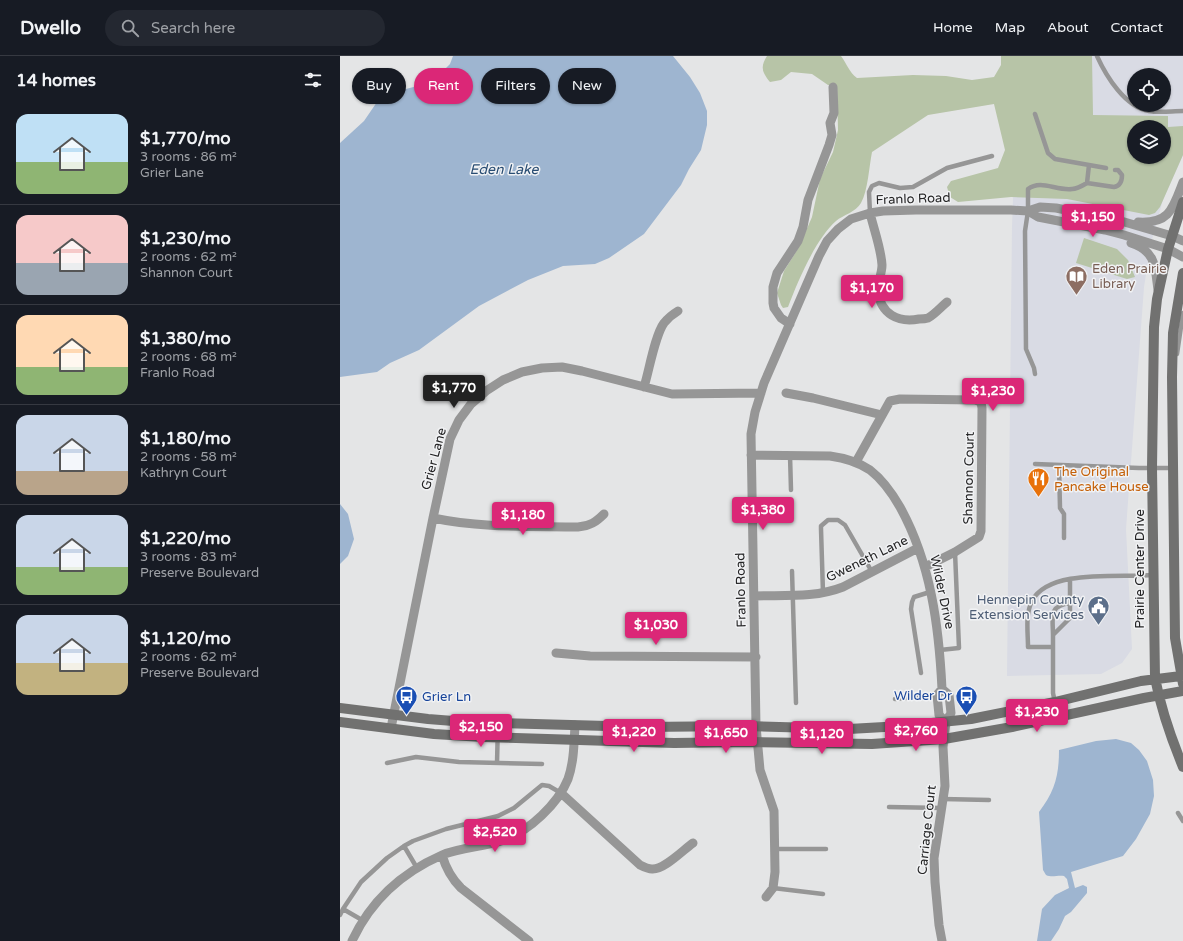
<!DOCTYPE html>
<meta charset="utf-8">
<style>
:root{--surface:#171b24;--page:#242831;--text:#f1f3f6;--muted:#9ea1a6;--line:#363941;--accent:#db2777}
body{margin:0;font-family:"Varela Round",sans-serif;background:var(--page);color:var(--text);height:100vh;display:flex;flex-direction:column;font-size:15px;white-space:nowrap}
*{box-sizing:border-box;margin:0}
p{font-size:13px;color:var(--muted)}
.icon{flex:none;width:22px;height:22px;fill:none;stroke:currentColor;stroke-width:2;stroke-linecap:round;stroke-linejoin:round}
.map{position:relative;flex:1;overflow:hidden}
.details{display:flex;flex-direction:column;background:var(--surface);width:340px}
.details>*{flex:none}
.hud{position:absolute;left:12px;top:12px;width:380px;height:36px;display:flex;gap:8px}
.fabs{position:absolute;left:787px;top:12px;display:grid;gap:8px}
.fabs a{display:grid;place-items:center;width:44px;height:44px;border-radius:50%;background:var(--surface);box-shadow:0 1px 3px #0004;font-size:20px}
.price{position:absolute;translate:-50% -34px;padding:0 9px;border-radius:4px;background:var(--accent);color:#fff;font-size:13px;line-height:26px;filter:drop-shadow(0 1px 2px #0008)}
.price::after{content:'';position:absolute;left:50%;top:24px;width:12px;height:9px;margin-left:-6px;background:inherit;clip-path:polygon(0 0,100% 0,50% 100%)}
.price.on{background:#222;color:#fff}
ul{padding:0;list-style:none}
li{display:flex;align-items:center;gap:12px;height:100px;padding:0 16px}
li+li{border-top:1px solid var(--line)}
li span{display:grid;place-items:center;flex:none;width:112px;height:80px;border-radius:12px;color:#555}
li>.icon{margin-inline-start:auto}
span .icon{width:48px;height:48px;fill:#fffc;stroke-width:1}
li b{font-size:17px}
h2{display:flex;justify-content:space-between;align-items:center;height:48px;padding:0 16px;font-size:17px}
.pill{padding:0 14px;border-radius:18px;background:var(--surface);box-shadow:0 1px 3px #0004;font-size:14px;line-height:36px}
.pill.on{background:var(--accent);color:#fff}
header{display:flex;align-items:center;gap:24px;box-sizing:border-box;height:56px;padding:0 20px;background:var(--surface);border-bottom:1px solid var(--line)}
header strong{font-size:19px}
nav{display:flex;gap:22px;margin-inline-start:auto;font-size:14px}
.search{width:280px;height:36px;background:var(--page);display:flex;align-items:center;gap:10px;box-sizing:border-box;padding:0 14px;border-radius:22px;color:var(--muted);font-size:15px}
main{display:flex;flex:1;min-height:0}
.map>svg:first-child{display:block}
</style>
<header>
<strong>Dwello</strong>
<div class="search"><svg class="icon" aria-label="search" viewBox="0 0 24 24"><circle cx="10" cy="10" r="6"/><path d="M15 15l6 6"/></svg>Search here</div>
<nav><a>Home</a><a>Map</a><a>About</a><a>Contact</a></nav>
</header>
<main>
<section class="details">
<h2>14 homes<svg class="icon" aria-label="filters" viewBox="0 0 24 24"><path d="M4 7h16M4 17h16"/><circle cx="9" cy="7" r="2"/><circle cx="15" cy="17" r="2"/></svg></h2>
<ul>
<li><span style="background:linear-gradient(#bfe0f5 60%,#8fb573 0)"><svg class="icon" aria-label="home" viewBox="0 0 24 24"><path d="M3 11l9-7 9 7M6 9v11h12V9"/></svg></span><div><b>$1,770/mo</b><p>3 rooms · 86 m²</p><p>Grier Lane</p></div></li>
<li><span style="background:linear-gradient(#f6c9c9 60%,#9aa5b1 0)"><svg class="icon" aria-label="home" viewBox="0 0 24 24"><path d="M3 11l9-7 9 7M6 9v11h12V9"/></svg></span><div><b>$1,230/mo</b><p>2 rooms · 62 m²</p><p>Shannon Court</p></div></li>
<li><span style="background:linear-gradient(#ffd9b3 65%,#8fb573 0)"><svg class="icon" aria-label="home" viewBox="0 0 24 24"><path d="M3 11l9-7 9 7M6 9v11h12V9"/></svg></span><div><b>$1,380/mo</b><p>2 rooms · 68 m²</p><p>Franlo Road</p></div></li>
<li><span style="background:linear-gradient(#c9d6e8 70%,#b9a48a 0)"><svg class="icon" aria-label="home" viewBox="0 0 24 24"><path d="M3 11l9-7 9 7M6 9v11h12V9"/></svg></span><div><b>$1,180/mo</b><p>2 rooms · 58 m²</p><p>Kathryn Court</p></div></li>
<li><span style="background:linear-gradient(#c9d6e8 65%,#8fb573 0)"><svg class="icon" aria-label="home" viewBox="0 0 24 24"><path d="M3 11l9-7 9 7M6 9v11h12V9"/></svg></span><div><b>$1,220/mo</b><p>3 rooms · 83 m²</p><p>Preserve Boulevard</p></div></li>
<li><span style="background:linear-gradient(#c9d6e8 60%,#c2b280 0)"><svg class="icon" aria-label="home" viewBox="0 0 24 24"><path d="M3 11l9-7 9 7M6 9v11h12V9"/></svg></span><div><b>$1,120/mo</b><p>2 rooms · 62 m²</p><p>Preserve Boulevard</p></div></li>
</ul>
</section>
<div class="map">
<svg width="843" height="885" viewBox="0 0 843 885">
<rect width="100%" height="100%" fill="#e4e5e6"/>
<path fill="#d9dbe4" fill-rule="evenodd" d="M675 0H843V99L823 144 811 187 804 231 786 473 792 593 782 607 761 618 667 620 672 170 677 35ZM794 19H824V49H794ZM794 71H824V101H794Z"/>
<path fill="#b7c4a7" fill-rule="evenodd" d="M427 0H501C507 8 509 16 517 22L573 19 606 20 632 24 654 21 661 9V0H752L753 59 828 60V71L843 70V99L820 151 815 157 809 159 727 143 671 141 618 146 610 141 607 131 611 125 658 112 665 94 654 48 588 59 532 96C529 111 528 134 521 147 516 156 503 159 496 165 475 184 458 225 448 251L443 252 441 249 437 237 444 215 459 191 472 161 480 123 493 96 498 74 497 29H488L472 18 451 16 441 24 430 26C422 16 420 11 427 0ZM794 71H824V101H794Z
M744 182 777 193 788 204 795 221 787 223 736 207Z"/>
<path fill="#9eb5d0" d="M113 0H333L350 21 360 37 367 55V69L361 94 349 113 341 129 304 178 269 202 255 208 223 210 188 224 139 250 79 294 50 307 37 316 0 321V87L24 65 37 46 48 37 66 33 92 26 110 8Z
M0 448 8 458 14 483 8 500 0 508Z
M776 683 791 687 799 694 807 705 813 724 814 740 810 758 796 783 783 800 731 816 735 832 743 829 747 831V837L731 856 725 860 719 873 711 885H697L702 853 715 839 729 832 727 823 724 820C717 819 712 822 706 819L703 814 699 756C715 735 719 719 719 694L756 685Z"/>
<g fill="none" stroke-linecap="round" stroke-linejoin="round">
<path stroke="#969696" stroke-width="4.5" d="M757 0C766 20 785 51 809 55 819 57 832 55 843 55
M695 58 708 97 715 103 749 109 747 127C742 130 737 133 732 133 716 135 701 123 688 133V155L685 175 686 293 694 312 695 318
M749 109 766 112
M747 127 774 131C780 130 782 125 782 119L778 114H775
M530 157 529 136 532 130 539 127 560 132 573 131 607 112 652 100
M837 298 843 257
M450 399 451 434
M695 408 799 412H832
M719 409 720 452 724 458V482
M452 515 456 647
M483 537 481 473V470L488 464H498L505 469 532 516
M713 579C713 561 708 550 730 547
M713 591H688C688 576 685 559 692 545 709 512 781 522 813 519
M600 594 619 592 615 496
M581 617 571 553 572 546 574 541 590 536
M555 643 597 639
M718 662 713 637V579L730 562V523
M47 707 76 701 119 706 202 708
M157 707 158 667
M603 743 649 744
M549 751 602 752
M838 757 843 765
M435 793H486
M77 812 64 790 73 785 106 773 158 760 174 752 202 729 209 730 221 737
M433 832 483 838
M0 859 3 853
M22 864 3 853 21 826 47 802 64 790"/>
<path stroke="#969696" stroke-width="9" d="M688 155 698 161 765 174 784 179 828 193 843 201
M530 157C534 174 541 192 542 209 542 218 537 227 538 236 541 258 558 267 579 263 581 263 585 263 588 262 594 259 601 251 607 246
M798 166C830 168 833 152 843 126
M791 187C816 195 815 211 818 234
M450 268 441 262 434 252 433 247V231L437 217 458 185 463 171 468 144 489 89 492 79 490 67 494 57 493 31
M304 331C309 315 315 279 324 267 328 262 333 258 338 255
M446 337 473 342 542 359
M411 399 490 400C505 402 518 406 530 414 543 424 552 437 560 451 591 507 599 571 602 633L609 639 611 657 606 666 603 691 605 730 594 802 595 826 599 869 602 885
M516 406 550 345 560 343 635 344 641 346 642 352 641 475 639 481 615 496 585 511
M93 462C140 472 190 470 238 471 250 470 256 466 264 458
M415 540C444 539 475 542 503 531L578 492
M216 597 250 600 416 601
M602 633 597 639 599 659 606 666
M51 672 93 462 110 383 119 364 131 348 146 335 163 324 182 316 202 312 222 311 242 315 332 338 421 337
M221 737 300 809C304 811 308 813 312 813 324 814 343 794 353 787
M102 799C106 813 111 822 121 832L189 885
M426 841 433 832 435 816 434 755 420 714 416 670 411 378 415 356 424 327 479 200 487 185 498 173 511 163 530 157 543 155 576 154H671L688 155 700 151 716 152 781 165 832 180 843 185
M12 885C31 844 61 817 102 799 121 791 144 791 164 784 189 775 218 748 228 723 234 706 234 687 235 669"/>
<path stroke="#717170" stroke-width="10" d="M843 146 828 193 817 243 814 271 812 412 815 622C821 653 831 682 843 711
M843 217 833 277 832 321 835 582 843 628
M0 652 88 663 126 666 303 671 404 670 509 673 562 670 631 663 715 646 801 625 841 620
M0 666 94 678 143 681 334 687 404 686 532 688 604 683 672 671 804 642 843 635"/>
</g>
<defs>
<symbol id="library-pin" viewBox="-11 -11 22 30"><path d="M0 17L-7.5 6A9.5 9.5 0 1 1 7.5 6Z" fill="#8d6e63" stroke="#f1f2f4"/><path d="M-6-4Q-3-5.5-.7-3.5V5Q-3 3-6 4ZM6-4Q3-5.5 .7-3.5V5Q3 3 6 4Z" fill="#fff"/></symbol>
<symbol id="restaurant-pin" viewBox="-11 -11 22 30"><path d="M0 17L-7.5 6A9.5 9.5 0 1 1 7.5 6Z" fill="#e8710a" stroke="#f1f2f4"/><path d="M-5-6h1v4h1v-4h1v4h1v-4h1v5L-1.5 .5V6h-2V.5L-5-1ZM5-6V6H3V1.5H1.5Q1.5-4 5-6Z" fill="#fff"/></symbol>
<symbol id="civic-pin" viewBox="-11 -11 22 30"><path d="M0 17L-7.5 6A9.5 9.5 0 1 1 7.5 6Z" fill="#5c6f8a" stroke="#f1f2f4"/><path d="M-.6-6.5H3V-4.5H.6V-3L4-1V1h2V6H-6V1h2V-1L-.6-3ZM-1.2 2.5V6h2.4V2.5Z" fill="#fff"/></symbol>
<symbol id="bus-pin" viewBox="-11 -11 22 30"><path d="M0 17L-7.5 6A9.5 9.5 0 1 1 7.5 6Z" fill="#1a4fb4" stroke="#f1f2f4"/><path d="M-5-6H5V4H4V6H2V4H-2V6H-4V4H-5ZM-3.5-4V0h7V-4ZM-3.5 1.2v1.5H-2V1.2ZM2 1.2v1.5H3.5V1.2Z" fill="#fff"/></symbol>
</defs>
<g fill-rule="evenodd">
<use href="#library-pin" x="724" y="208" width="25" height="34"/>
<use href="#restaurant-pin" x="686" y="410" width="25" height="34"/>
<use href="#civic-pin" x="746" y="538" width="25" height="34"/>
<use href="#bus-pin" x="614" y="628" width="25" height="34"/>
<use href="#bus-pin" x="54" y="628" width="25" height="34"/>
</g>
<g text-anchor="middle" dominant-baseline="central" stroke-width="3" stroke-linejoin="round" paint-order="stroke">
<g font-size="13" fill="#242425" stroke="#f1f2f4">
<text transform="translate(573 143) rotate(-2)">Franlo Road</text>
<text transform="translate(94 403) rotate(-75)">Grier Lane</text>
<text transform="translate(629 422) rotate(-89)">Shannon Court</text>
<text transform="translate(527 503) rotate(-26)">Gweneth Lane</text>
<text transform="translate(800 513) rotate(-90)">Prairie Center Drive</text>
<text transform="translate(401 534) rotate(-91)">Franlo Road</text>
<text transform="translate(602 536) rotate(78)">Wilder Drive</text>
<text transform="translate(587 774) rotate(-84)">Carriage Court</text>
</g>
<g font-size="13" fill="#785e54" stroke="#f1f2f4" text-anchor="start">
<text x="752" y="213">Eden Prairie<tspan x="752" dy="15">Library</tspan></text>
</g>
<g font-size="13" fill="#c56008" stroke="#f1f2f4" text-anchor="start">
<text x="714" y="416">The Original<tspan x="714" dy="15">Pancake House</tspan></text>
</g>
<g font-size="13" fill="#4e5e75" stroke="#f1f2f4" text-anchor="end">
<text x="744" y="544">Hennepin County<tspan x="744" dy="15">Extension Services</tspan></text>
</g>
<g font-size="13" fill="#164399" stroke="#f1f2f4" text-anchor="end">
<text x="612" y="640">Wilder Dr</text>
<text x="82" y="641" text-anchor="start">Grier Ln</text>
</g>
<g font-size="14" font-style="italic" fill="#284c72" stroke="#f1f2f4">
<text x="164" y="113">Eden Lake</text>
</g>
</g>
</svg>
<div class="fabs">
<a><svg class="icon" aria-label="locate" viewBox="0 0 24 24"><circle cx="12" cy="12" r="6"/><path d="M12 2v4M12 18v4M2 12h4M18 12h4"/></svg></a>
<a><svg class="icon" aria-label="layers" viewBox="0 0 24 24"><path d="M12 4l9 5-9 5-9-5zM3 14l9 5 9-5"/></svg></a>
</div>
<b class="price" style="left:753px;top:182px">$1,150</b>
<b class="price" style="left:532px;top:253px">$1,170</b>
<b class="price on" style="left:114px;top:353px">$1,770</b>
<b class="price" style="left:653px;top:356px">$1,230</b>
<b class="price" style="left:423px;top:475px">$1,380</b>
<b class="price" style="left:183px;top:480px">$1,180</b>
<b class="price" style="left:316px;top:590px">$1,030</b>
<b class="price" style="left:697px;top:677px">$1,230</b>
<b class="price" style="left:141px;top:692px">$2,150</b>
<b class="price" style="left:576px;top:696px">$2,760</b>
<b class="price" style="left:294px;top:697px">$1,220</b>
<b class="price" style="left:386px;top:698px">$1,650</b>
<b class="price" style="left:482px;top:699px">$1,120</b>
<b class="price" style="left:155px;top:797px">$2,520</b>
<div class="hud">
<a class="pill">Buy</a>
<a class="pill on">Rent</a>
<a class="pill">Filters</a>
<a class="pill">New</a>
</div>
</div>
</main>
